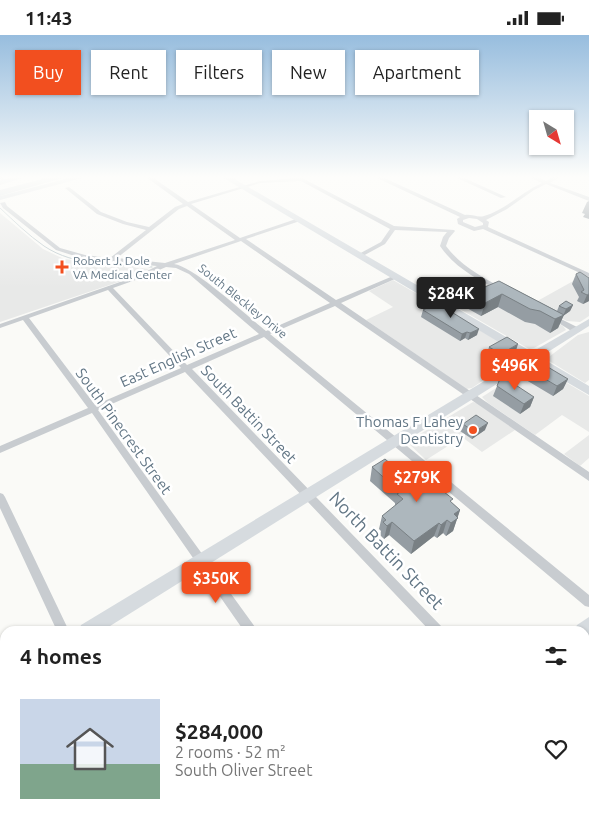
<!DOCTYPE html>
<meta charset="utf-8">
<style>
:root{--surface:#fff;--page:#f6f6f6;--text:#222;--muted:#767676;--line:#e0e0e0;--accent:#f24f1f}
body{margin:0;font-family:Ubuntu,sans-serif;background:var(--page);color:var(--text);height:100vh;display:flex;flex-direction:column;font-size:19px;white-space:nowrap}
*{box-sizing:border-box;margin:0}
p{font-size:16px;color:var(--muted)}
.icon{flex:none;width:28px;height:28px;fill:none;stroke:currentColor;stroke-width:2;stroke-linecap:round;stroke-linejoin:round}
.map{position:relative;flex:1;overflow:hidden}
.drawer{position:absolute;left:0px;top:591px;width:590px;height:196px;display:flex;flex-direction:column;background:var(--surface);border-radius:15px 15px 0 0;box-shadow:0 1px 4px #0004}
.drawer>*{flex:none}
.guide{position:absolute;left:15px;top:15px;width:560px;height:45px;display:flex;gap:10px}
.needle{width:32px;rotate:143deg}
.fabs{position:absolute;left:529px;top:75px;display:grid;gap:10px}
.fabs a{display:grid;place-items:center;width:45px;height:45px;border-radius:0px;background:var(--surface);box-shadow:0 1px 4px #0004;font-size:25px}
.price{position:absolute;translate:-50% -42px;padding:0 11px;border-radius:5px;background:var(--accent);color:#fff;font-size:16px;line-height:32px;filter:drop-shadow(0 1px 2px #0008)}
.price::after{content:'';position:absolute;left:50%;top:30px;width:15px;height:11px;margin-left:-8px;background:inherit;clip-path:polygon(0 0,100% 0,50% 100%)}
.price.selected{background:#222;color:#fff}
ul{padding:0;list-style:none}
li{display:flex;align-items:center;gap:15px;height:125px;padding:0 20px}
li+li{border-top:1px solid var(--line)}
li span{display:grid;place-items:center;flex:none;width:140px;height:100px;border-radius:0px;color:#555}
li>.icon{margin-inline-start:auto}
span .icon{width:60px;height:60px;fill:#fffc;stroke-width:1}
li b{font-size:21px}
h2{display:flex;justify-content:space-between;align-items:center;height:60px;padding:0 20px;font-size:21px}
.chip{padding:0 18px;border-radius:0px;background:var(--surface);box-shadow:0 1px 4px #0004;font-size:18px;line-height:45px}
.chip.selected{background:var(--accent);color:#fff}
.status{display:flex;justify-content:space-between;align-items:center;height:35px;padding:0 25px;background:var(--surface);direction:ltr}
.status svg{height:14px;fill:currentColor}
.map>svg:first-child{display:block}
</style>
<div class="status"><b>11:43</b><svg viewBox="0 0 49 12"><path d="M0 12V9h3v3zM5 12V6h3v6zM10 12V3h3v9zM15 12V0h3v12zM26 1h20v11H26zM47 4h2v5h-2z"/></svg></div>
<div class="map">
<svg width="589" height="787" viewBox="0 0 589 787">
<rect width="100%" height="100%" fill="#fafaf7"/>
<path fill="#e8e9e8" d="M0 178 43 214 64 224 149 234 136 241 0 287Z
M584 240 589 243V281L580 287 567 286 532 269Z
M393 245 519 318 520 320 472 353 466 354 366 285 393 272 369 256Z
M494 254 563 291 566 295 534 313 529 314 458 273Z
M589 297V345L585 348 546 324 578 300Z
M532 330 538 331 589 361V397L562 380 535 400 488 368 482 362Z
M473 367 477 368 515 395 482 417 462 402 426 425 407 407Z
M589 400V423L580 431 564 419Z"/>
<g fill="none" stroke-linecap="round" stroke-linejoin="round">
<path stroke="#becbcf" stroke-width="1" d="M0 173C14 186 28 200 44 211 75 232 116 229 152 232"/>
<path fill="#c8ccd0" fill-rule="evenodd" d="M0 142H3L6 147V148H2Z
M146 142H152L188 167 260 146 302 143 394 191 454 195 455 196 449 203 446 211C461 231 482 242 504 254V256H500C477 244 455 233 440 211L443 202 447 197 395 195 385 209 361 222H357V220L381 207 390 194 301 146 260 148 191 169 240 203 296 184H300V186L246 204 336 265 393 241H397V243L341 268 589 437V446L335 271 270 299 589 560V572L585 571 264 302 192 334 442 592 444 596H430L185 337 98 375 255 592 257 596H244L92 378 0 418V411L88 373 23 285 0 293V289L137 241 157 231 84 224 56 215 3 173 0 168 5 167 7 171 60 213 85 220 110 223 146 195 123 189 97 179 65 153 69 152 101 177 127 187 149 192 175 172 183 169ZM187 171 235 205 165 228 117 223 179 174ZM241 206 330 268 266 296C247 281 195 232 174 229ZM166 232 176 233 189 239 259 299 187 330 113 253 141 243ZM108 255 181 333 95 370 29 283Z
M375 142H382L465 180C472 179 478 183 484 181 505 175 522 157 542 148L529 142H537L546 146 553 142H560L550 148 589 162V166L546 149 534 155 507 174 486 185 489 187 488 192 589 238V242L483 194 474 196 458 189 457 184 460 182ZM469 183 477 184 483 188V190L475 192 463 187V185Z
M455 142H462L506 162 501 163Z
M477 257 479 258V260L450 274H446L445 273Z
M551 279 579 293 580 295 579 297H573L549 282V280Z
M0 458 3 459 5 462 69 596H57L0 473Z
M585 742 589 743V760L585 759Z
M143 782H158L159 787H145Z
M377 782H394L395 787H379Z"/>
<path fill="#d6dbdf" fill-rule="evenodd" d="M13 142H25L0 150V146Z
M73 142H86L0 165V161Z
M222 142H231L532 317 589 284V291L540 322 589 351V360L532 327 102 596H79L81 590 524 322Z
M589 582V602L585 604V596H574L577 590Z
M5 637V656L0 658V639Z
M387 782H410L409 787H385Z"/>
<path fill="#d6dbdf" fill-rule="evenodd" d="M50 142H66L0 161V155Z"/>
</g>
<path fill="#959da3" d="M589 166V184L583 182 585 179 582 178 587 167Z
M580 237 589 266 583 269 577 266 579 262 572 249 576 239Z
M499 246 557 276 559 271 573 270 570 276 563 281 558 293 550 298 535 289 525 287 498 272 481 281 465 272 468 259Z
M423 275 477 300 468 305 465 303 460 306 421 282Z
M489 312 515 319 497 329 486 322Z
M525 332 568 344 563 354 553 361 521 342Z
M497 351 534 362 530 372 520 379 493 361Z
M463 389 485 395 472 404 460 396Z
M392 430V434L403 444 452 468 460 475 453 496 446 501 443 498 437 503 434 501 411 519 389 500 384 504 380 500 381 496 379 494 382 481 395 471V468L370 446 372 432Z"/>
<path fill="#798084" d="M502 259 498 272 481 281 485 268Z
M589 259V266L583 269 587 260Z
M573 270 570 276 563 281 566 274Z
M564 280 558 293 550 298 555 284Z
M479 294 477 300 468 305 470 298Z
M467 297 465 303 460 306 462 299Z
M518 309 515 319 497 329 501 319Z
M568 344 563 354 553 361 557 351Z
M534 362 530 372 520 379 524 369Z
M488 388 485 395 472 404 474 397Z
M460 475 453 496 446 501 454 479Z
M447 485 443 498 437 503 441 490Z
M392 487 389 500 384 504 387 491Z
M439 488 434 501 411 519 414 506Z"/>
<path fill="#adb7bd" stroke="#798084" d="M580 237 589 243V259L587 260 581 257 584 255 576 239Z
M499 246 564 280 555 284 540 276 530 274 502 259 485 268 468 259Z
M566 266 573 270 566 274 559 271Z
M437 268 479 294 470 298 467 297 462 299 423 275Z
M507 302 518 309 501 319 489 312Z
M536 325 568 344 557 351 525 332Z
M505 343 534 362 524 369 497 351 499 346Z
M476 380 488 388 474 397 463 389Z
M385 424 392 430 389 432 403 444 416 435 453 464 450 466 460 475 454 479 458 483 451 488 447 485 441 490 439 488 414 506 392 487 387 491 383 487 386 485 382 481 403 464 397 459 400 457 372 432Z"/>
<linearGradient id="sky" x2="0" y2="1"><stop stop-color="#97bdde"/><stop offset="0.56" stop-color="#fdfdfb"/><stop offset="1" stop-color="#fdfdfb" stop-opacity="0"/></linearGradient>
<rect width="589" height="253" fill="url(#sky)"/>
<g fill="#f24f1f" stroke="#fff" stroke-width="2">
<path d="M59.5 224.5h5v5h5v5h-5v5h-5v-5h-5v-5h5z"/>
<circle cx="473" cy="395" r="5"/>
</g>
<g text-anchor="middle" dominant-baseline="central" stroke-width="5" stroke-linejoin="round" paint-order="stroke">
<g font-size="12" fill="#627685" stroke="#fff" text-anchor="start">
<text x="73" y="225">Robert J. Dole<tspan x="73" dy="14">VA Medical Center</tspan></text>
</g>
<g font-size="12" fill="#627685" stroke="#fff">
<text transform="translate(243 266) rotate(39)">South Bleckley Drive</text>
</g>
<g font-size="15" fill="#627685" stroke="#fff">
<text transform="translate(178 322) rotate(-24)">East English Street</text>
<text transform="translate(249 379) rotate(46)">South Battin Street</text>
<text transform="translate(124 396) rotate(54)">South Pinecrest Street</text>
</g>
<g font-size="15" fill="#627685" stroke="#fff" text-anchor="end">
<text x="463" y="386">Thomas F Lahey<tspan x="463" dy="17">Dentistry</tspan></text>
</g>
<g font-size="18" fill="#627685" stroke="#fff">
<text transform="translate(387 515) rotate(46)">North Battin Street</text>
</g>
</g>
</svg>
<div class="fabs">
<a><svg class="needle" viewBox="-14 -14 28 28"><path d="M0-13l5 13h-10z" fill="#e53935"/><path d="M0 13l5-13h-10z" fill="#767676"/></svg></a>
</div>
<b class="price selected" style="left:451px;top:284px">$284K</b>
<b class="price" style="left:515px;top:356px">$496K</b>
<b class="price" style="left:417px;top:468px">$279K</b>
<b class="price" style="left:216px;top:569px">$350K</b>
<div class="guide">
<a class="chip selected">Buy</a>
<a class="chip">Rent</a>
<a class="chip">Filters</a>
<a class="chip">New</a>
<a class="chip">Apartment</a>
</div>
<section class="drawer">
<h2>4 homes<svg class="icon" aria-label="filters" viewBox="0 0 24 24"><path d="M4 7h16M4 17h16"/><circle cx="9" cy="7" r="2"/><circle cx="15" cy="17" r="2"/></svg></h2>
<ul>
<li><span style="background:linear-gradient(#c9d6e8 65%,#7fa58c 0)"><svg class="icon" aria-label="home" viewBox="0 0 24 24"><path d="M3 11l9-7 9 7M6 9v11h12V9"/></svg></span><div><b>$284,000</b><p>2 rooms · 52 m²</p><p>South Oliver Street</p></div><svg class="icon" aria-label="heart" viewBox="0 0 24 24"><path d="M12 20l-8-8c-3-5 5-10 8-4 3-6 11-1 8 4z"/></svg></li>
</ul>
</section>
</div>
